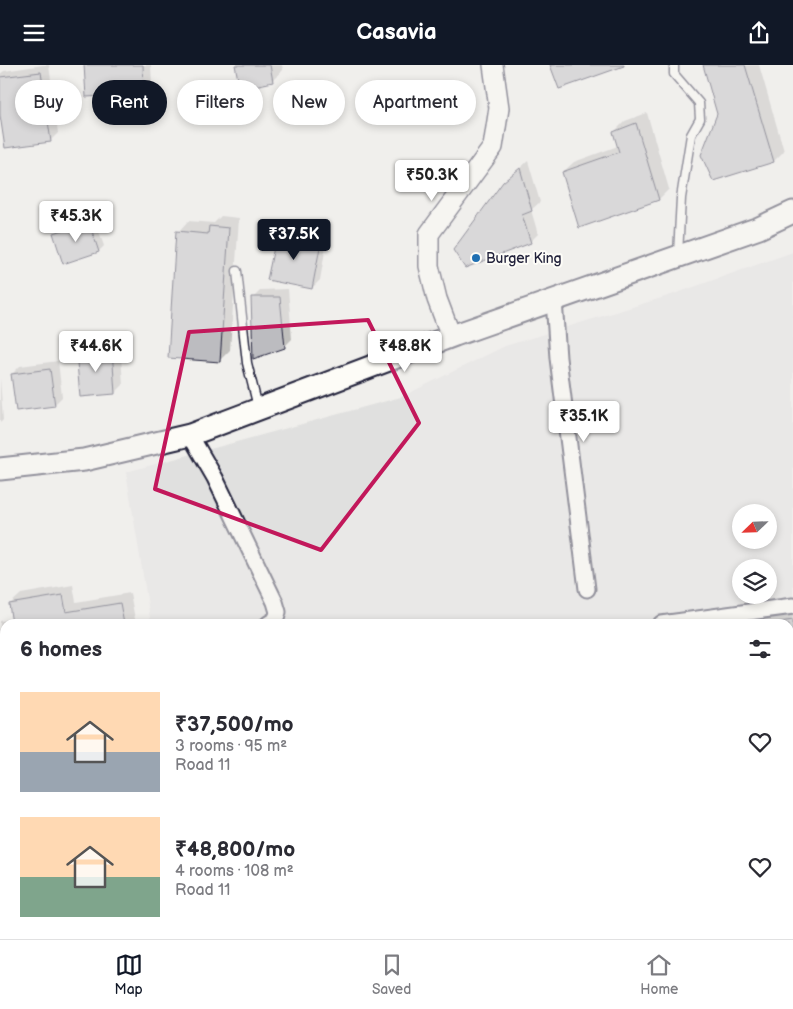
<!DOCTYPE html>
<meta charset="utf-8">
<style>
:root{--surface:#fff;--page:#f2f2f3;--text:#2b2b33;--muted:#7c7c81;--line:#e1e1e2;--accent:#111827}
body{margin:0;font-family:"Balsamiq Sans",sans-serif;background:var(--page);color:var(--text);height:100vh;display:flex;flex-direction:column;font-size:19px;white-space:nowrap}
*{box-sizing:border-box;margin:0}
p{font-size:16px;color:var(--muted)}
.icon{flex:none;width:28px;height:28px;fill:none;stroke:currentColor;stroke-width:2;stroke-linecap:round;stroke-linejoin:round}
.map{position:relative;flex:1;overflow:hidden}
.details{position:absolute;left:0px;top:554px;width:794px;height:321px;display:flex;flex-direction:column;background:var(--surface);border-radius:15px 15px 0 0;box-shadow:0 2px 8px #0003}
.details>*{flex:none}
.top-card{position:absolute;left:15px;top:15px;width:500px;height:45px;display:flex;gap:10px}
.needle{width:32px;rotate:247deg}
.tools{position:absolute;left:732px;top:439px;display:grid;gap:10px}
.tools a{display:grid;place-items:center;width:45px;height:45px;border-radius:50%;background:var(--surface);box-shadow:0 2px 8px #0003;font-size:25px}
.price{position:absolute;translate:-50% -42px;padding:0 11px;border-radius:5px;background:#fff;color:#222;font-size:16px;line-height:32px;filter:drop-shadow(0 1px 2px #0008)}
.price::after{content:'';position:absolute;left:50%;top:30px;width:15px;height:11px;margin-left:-8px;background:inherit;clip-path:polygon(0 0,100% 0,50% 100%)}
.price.current{background:var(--accent);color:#fff}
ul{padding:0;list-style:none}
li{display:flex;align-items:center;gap:15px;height:125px;padding:0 20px}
li span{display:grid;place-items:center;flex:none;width:140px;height:100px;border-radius:0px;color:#555}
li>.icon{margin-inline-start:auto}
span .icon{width:60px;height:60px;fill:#fffc;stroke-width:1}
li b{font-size:21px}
h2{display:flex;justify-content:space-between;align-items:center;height:60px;padding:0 20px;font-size:21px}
.chip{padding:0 18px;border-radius:22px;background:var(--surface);box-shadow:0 2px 8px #0003;font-size:18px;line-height:45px}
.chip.current{background:var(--accent);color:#fff}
header{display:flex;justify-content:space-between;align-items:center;height:65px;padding:0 20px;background:var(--accent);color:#fff;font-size:22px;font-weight:700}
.dock{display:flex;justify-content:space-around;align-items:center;height:70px;border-top:1px solid var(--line);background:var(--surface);font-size:14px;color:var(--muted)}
.dock a{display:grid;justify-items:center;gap:2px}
.dock .current{color:var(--accent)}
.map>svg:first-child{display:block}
</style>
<header><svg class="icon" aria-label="menu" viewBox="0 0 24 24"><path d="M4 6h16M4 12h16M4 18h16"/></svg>Casavia<svg class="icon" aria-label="share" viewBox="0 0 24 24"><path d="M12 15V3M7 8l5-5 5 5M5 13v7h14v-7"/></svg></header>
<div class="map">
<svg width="793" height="874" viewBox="0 0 793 874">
<rect width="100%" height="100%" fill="#f0efec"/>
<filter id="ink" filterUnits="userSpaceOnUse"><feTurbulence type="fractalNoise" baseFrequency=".02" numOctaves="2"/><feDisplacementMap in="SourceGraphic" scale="10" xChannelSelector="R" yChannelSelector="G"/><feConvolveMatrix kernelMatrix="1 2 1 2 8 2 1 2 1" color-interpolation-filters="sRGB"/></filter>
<g filter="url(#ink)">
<path fill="#e0e0df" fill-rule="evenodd" d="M793 187V874H255L253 870H789V559H151L126 407 401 332 505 281 671 230ZM741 448H769V475H741ZM741 502H769V530H741Z"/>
<path fill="#0003" d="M43 0H49L58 68 50 76 0 41V9L4 6Z
M85 0H151L152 20 144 28Z
M236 0H282L283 5 272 16Z
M704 0H759L784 86 774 96 719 49Z
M647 48 669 124 659 134 580 161 563 107 574 97 618 81 614 67 625 56Z
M528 96 540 137 531 145 538 169 530 177 504 117Z
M221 151 239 153 230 285 219 296 178 167 188 156 214 158Z
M94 152 104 181 99 186 54 169 59 164Z
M286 161 328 169 320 215 312 223 278 169Z
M288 224 292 274 284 282 253 233 261 225Z
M120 276 123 320 115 328 78 286 86 278Z
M58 296 62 332 54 340 12 309 20 301Z
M0 313 3 355 0 358Z
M73 520 76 537 130 528 136 559H5V595L0 596V556L13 554 10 539 21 529Z
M793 546V618L789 620V559H711Z
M789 705 793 718V744L789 749Z
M789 756 793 769V874H677L676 870H789Z
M58 870H125L121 874H84Z"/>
<path fill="#bcbcc0" stroke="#22223b" d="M84 0H143L144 29 86 32Z
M235 0H270L273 17 240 24Z
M550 0H624V1L559 24Z
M703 0H745L774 97 713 116 701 90 717 49Z
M41 7 51 77 5 83 0 50V12Z
M636 58 659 135 579 163 562 107 619 87 613 67Z
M520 103 532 146 522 150 531 178 465 203 453 185 503 117Z
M89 157 99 187 63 199 53 168Z
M209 161 229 163 220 297 168 293 176 166 208 169Z
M277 168 321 177 312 224 267 215Z
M251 232H280L285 283 253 294Z
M112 284 115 329 80 332 76 286Z
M50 304 55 341 16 346 11 309Z
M63 530 66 547 120 538 124 559H12L9 539Z
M793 555V620L789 621V559H767Z
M0 564H5V597H0Z
M789 797 793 810V874H676L674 870H789Z
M49 870H118V874H76Z"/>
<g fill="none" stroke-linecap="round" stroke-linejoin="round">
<defs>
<path id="service" d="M674 0V9L699 38 700 54 691 70 681 133 678 189
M237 206 247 298 258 342"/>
<path id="minor" d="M554 235 558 293 587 524
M190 370 215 413 275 537 278 547 276 554 268 559
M661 559 793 541
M5 628 1 633 5 648
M789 644 793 642
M789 699 793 713
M0 728 5 729
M358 870 359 874
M490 870 492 874
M469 874 472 870"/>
<path id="tertiary" d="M451 271 437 234 429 201V169L493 82 499 43 493 0"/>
<path id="secondary" d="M0 404 84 395 190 370 455 270 759 163 793 147"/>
</defs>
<use href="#service" stroke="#22223b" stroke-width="11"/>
<use href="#minor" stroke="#22223b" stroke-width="19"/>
<use href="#tertiary" stroke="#22223b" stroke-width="22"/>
<use href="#secondary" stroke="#22223b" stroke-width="25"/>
<use href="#service" stroke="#fdfcf7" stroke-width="8"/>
<use href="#minor" stroke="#fdfcf7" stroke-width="15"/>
<use href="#tertiary" stroke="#fdfcf7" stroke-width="19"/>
<use href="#secondary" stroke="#fdfcf7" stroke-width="21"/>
</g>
</g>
<path d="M0 0H793V874H0ZM368 255 419 358 321 485 155 424 189 267Z" fill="#f0efec" fill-opacity=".55" fill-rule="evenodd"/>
<path fill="none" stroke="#c2185b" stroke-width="4" stroke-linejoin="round" d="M368 255 419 358 321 485 155 424 189 267Z"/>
<circle fill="#1f6fb2" stroke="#fdfcf7" stroke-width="2" cx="476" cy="193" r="5"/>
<g text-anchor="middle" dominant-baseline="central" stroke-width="4" stroke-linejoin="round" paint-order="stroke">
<g font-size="14" fill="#22223b" stroke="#fdfcf7" text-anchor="start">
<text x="486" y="193">Burger King</text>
</g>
</g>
</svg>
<div class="tools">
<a><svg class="needle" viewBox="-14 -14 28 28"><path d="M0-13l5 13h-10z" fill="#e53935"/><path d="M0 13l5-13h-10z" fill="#7c7c81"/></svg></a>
<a><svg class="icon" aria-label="layers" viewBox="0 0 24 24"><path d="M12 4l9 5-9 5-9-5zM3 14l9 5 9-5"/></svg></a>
</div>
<b class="price" style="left:432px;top:137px">₹50.3K</b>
<b class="price" style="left:76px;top:178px">₹45.3K</b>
<b class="price current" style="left:294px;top:196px">₹37.5K</b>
<b class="price" style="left:96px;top:308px">₹44.6K</b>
<b class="price" style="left:405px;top:308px">₹48.8K</b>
<b class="price" style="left:584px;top:378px">₹35.1K</b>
<div class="top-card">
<a class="chip">Buy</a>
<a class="chip current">Rent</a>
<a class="chip">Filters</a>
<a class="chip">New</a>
<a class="chip">Apartment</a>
</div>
<section class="details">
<h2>6 homes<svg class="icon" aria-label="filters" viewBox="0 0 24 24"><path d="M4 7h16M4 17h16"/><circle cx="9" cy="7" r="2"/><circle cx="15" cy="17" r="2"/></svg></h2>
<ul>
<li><span style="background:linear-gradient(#ffd9b3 60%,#9aa5b1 0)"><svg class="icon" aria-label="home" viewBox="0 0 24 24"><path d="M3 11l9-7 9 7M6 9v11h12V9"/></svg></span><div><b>₹37,500/mo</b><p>3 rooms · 95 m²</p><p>Road 11</p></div><svg class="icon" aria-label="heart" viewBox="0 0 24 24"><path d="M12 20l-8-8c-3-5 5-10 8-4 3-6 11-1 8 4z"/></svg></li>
<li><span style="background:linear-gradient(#ffd9b3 60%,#7fa58c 0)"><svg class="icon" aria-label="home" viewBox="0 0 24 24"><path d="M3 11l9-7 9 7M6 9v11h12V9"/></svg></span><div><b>₹48,800/mo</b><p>4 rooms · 108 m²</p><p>Road 11</p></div><svg class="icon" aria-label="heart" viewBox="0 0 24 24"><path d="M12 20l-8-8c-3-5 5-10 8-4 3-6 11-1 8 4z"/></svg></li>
</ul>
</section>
</div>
<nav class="dock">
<a class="current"><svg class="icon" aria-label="map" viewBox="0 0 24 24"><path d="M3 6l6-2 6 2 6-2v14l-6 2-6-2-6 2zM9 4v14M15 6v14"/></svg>Map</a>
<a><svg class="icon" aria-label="saved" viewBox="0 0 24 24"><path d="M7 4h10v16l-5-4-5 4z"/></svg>Saved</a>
<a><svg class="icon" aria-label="home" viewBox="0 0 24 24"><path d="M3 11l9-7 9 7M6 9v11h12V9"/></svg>Home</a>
</nav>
